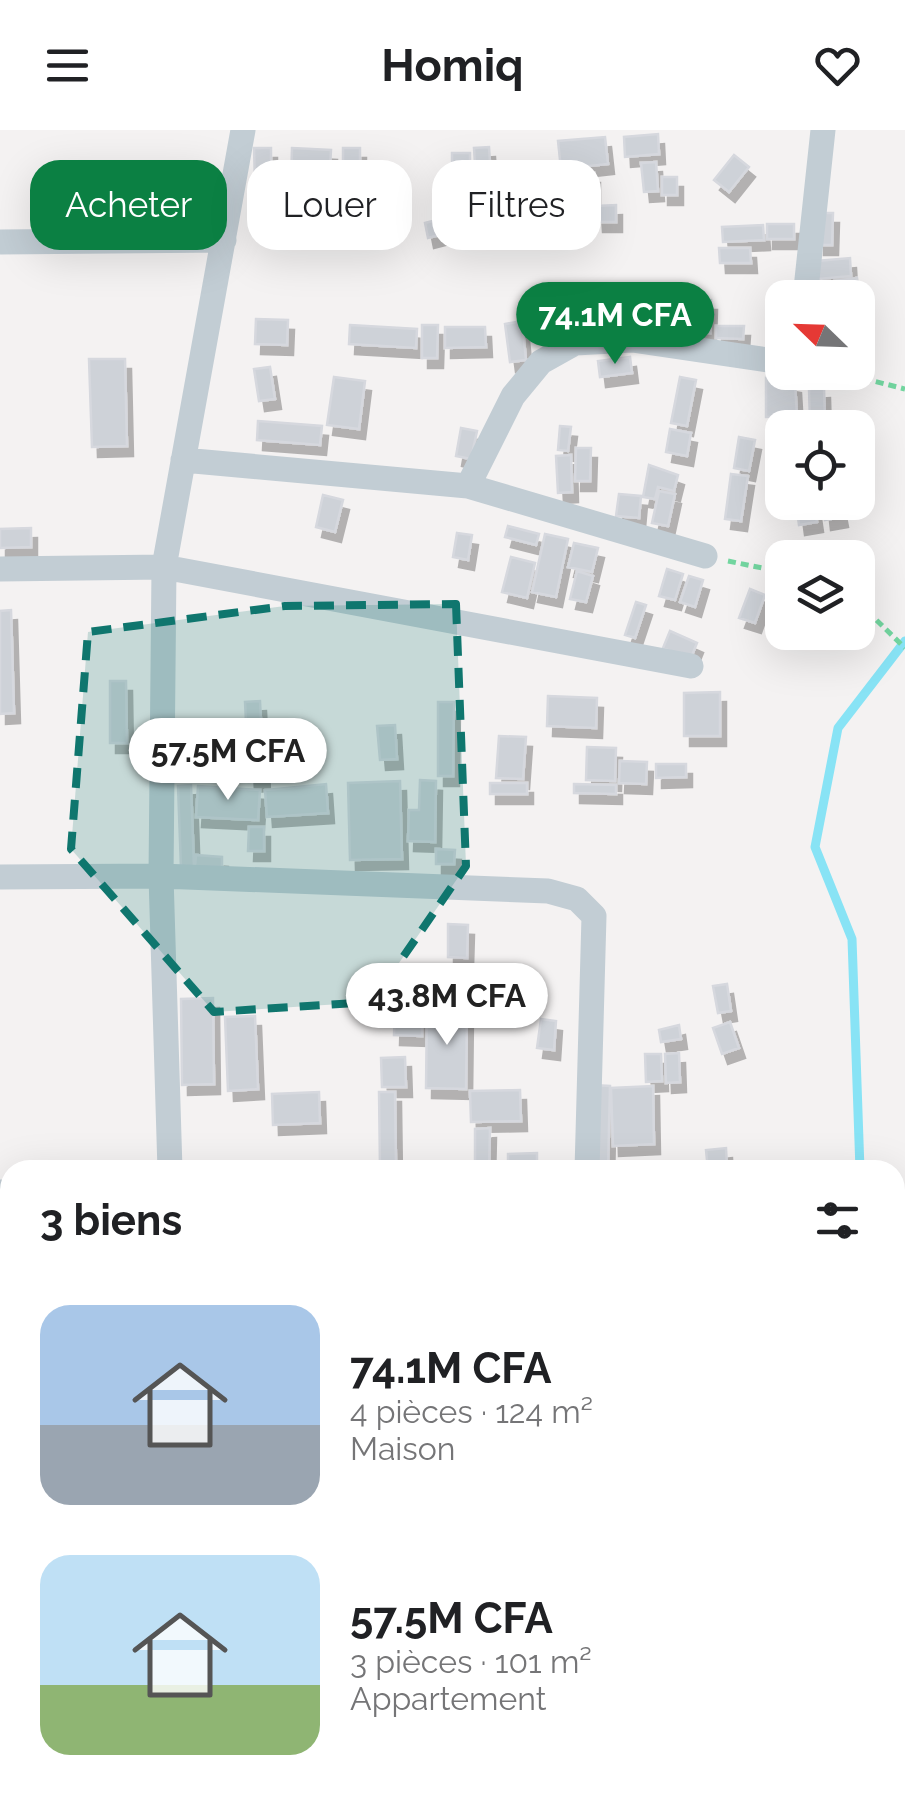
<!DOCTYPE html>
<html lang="fr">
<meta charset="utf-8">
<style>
:root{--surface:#fff;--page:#f2f2f2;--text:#202124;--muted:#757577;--accent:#0b8043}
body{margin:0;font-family:Raleway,sans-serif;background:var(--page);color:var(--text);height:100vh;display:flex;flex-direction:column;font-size:38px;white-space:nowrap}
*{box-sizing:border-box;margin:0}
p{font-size:32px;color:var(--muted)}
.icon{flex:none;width:55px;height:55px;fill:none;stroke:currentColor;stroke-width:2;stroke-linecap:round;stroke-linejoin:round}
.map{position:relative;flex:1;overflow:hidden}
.details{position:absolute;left:0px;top:1030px;width:905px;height:642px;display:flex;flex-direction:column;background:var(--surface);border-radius:30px 30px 0 0;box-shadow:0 10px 40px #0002}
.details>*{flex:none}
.hud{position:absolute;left:30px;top:30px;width:845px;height:90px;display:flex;gap:20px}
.needle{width:65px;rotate:293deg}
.controls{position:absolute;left:765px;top:150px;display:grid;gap:20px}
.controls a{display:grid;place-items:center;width:110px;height:110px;border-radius:20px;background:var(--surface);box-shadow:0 10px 40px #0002;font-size:50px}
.price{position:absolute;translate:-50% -85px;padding:0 22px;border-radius:35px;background:#fff;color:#222;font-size:32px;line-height:65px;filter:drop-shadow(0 2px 5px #0008)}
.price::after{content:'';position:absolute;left:50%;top:60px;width:30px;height:22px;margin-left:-15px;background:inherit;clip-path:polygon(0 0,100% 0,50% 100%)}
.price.on{background:var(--accent);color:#fff}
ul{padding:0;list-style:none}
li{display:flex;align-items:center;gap:30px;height:250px;padding:0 40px}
li span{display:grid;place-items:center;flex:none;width:280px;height:200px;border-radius:30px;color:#555}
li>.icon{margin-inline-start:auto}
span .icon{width:120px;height:120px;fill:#fffc;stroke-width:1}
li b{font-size:42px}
h2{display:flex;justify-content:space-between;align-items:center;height:120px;padding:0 40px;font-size:42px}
.chip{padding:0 35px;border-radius:30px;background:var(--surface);box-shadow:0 10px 40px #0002;font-size:35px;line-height:90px}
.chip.on{background:var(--accent);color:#fff}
header{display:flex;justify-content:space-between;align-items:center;height:130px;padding:0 40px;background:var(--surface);font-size:45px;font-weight:700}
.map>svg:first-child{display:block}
</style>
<header><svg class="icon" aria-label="menu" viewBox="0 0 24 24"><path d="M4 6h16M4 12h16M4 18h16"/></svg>Homiq<svg class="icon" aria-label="heart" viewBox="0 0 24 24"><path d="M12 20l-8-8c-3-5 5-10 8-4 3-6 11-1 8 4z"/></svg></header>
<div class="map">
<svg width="905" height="1671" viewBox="0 0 905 1671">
<defs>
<filter id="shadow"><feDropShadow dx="6" dy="10" stdDeviation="0" flood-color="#0004"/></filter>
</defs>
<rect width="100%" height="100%" fill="#f4f2f2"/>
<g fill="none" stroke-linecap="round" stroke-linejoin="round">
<path stroke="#88e3f5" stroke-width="9" d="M860 1040 852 809 815 717 838 598 905 511
M895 1116 905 1124
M895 1562 905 1560
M546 1671 547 1662"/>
</g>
<path fill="#ced2d8" stroke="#d6d8de" stroke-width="2.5" filter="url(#shadow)" d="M658 4 659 24 625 27 624 7Z
M605 7 608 34 561 39 558 11Z
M489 17 491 49 476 50 474 18Z
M254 18H271V51L255 52Z
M292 18 331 20 329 54 291 53Z
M343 18H360V33L343 34Z
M452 23H470V71H452Z
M734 25 749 37 729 62 714 50Z
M656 32 658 61 644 62 641 33Z
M579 43H594V70H578Z
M662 47H677V65H662Z
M355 53H366L365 84H355Z
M255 56H272L270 82 253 81Z
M616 75V92H597L596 76Z
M819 83H833L832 115H818Z
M444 88 447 103 428 108 425 93Z
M767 94H794V109H767Z
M763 95 764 110 723 112 722 97Z
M719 118H750L751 133H720Z
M850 128 851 146 818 149 817 131Z
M857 148 861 176H858V168H814L812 154Z
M646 156 649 200 636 201 632 157Z
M778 165 791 166 782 168V213H774Z
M695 170H711L710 203 694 202Z
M256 189 288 190 287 215 255 214Z
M522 191 526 230 510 232 505 194Z
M350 195 417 199 416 218 349 214Z
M422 195H438L437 228H422Z
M716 196H744L743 209 716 208Z
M445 197H485L486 217 445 218Z
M630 227 632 243 600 247 598 231Z
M89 229H125L127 316 92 317Z
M270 237 275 269 259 271 254 239Z
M334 247 365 251 359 299 327 295Z
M680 247 696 250 687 296 671 293Z
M766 248 795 253 797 286 766 287Z
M824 258 825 292H810L809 259Z
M258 291 322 296 320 315 257 310Z
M560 296 571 297 568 321 558 320Z
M461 298 477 301 471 329 456 326Z
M670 299 691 303 687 326 666 322Z
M739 307 755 310 749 341 734 338Z
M576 318H591L590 351H575Z
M571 325 572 362 558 363 556 326Z
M649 335 678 345 674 361 658 357 655 369 643 367Z
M731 344 748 346 741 391 725 389Z
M659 361 675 364 668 396 652 393Z
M619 364 641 366 639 388 616 386Z
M323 365 343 370 335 402 316 397Z
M796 372H814L817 392 799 395Z
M823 372H839L842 387 825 390Z
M508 396 539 404 536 415 505 407Z
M31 398V417L0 418V399Z
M457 403 472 405 468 430 453 427Z
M545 404 568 409 556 467 532 462Z
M574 413 598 418 592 442 568 437Z
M511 427 535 433 527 468 502 462Z
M667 439 683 444 675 470 659 466Z
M577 441 593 446 586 472 570 469Z
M689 446 703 450 695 477 680 472Z
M750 459 765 465 755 493 739 488Z
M636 472 646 475 635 508 625 505Z
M11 480 14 583 0 584V481Z
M670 501 697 513 690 530 663 518Z
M110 551H126L127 613H110Z
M720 562V606H684V563Z
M548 566 597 568 596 598 547 596Z
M260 571 264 651 249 652 245 572Z
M438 572H454L453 646H438Z
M395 595 397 629 380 630 377 596Z
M499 606 526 607 523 649 496 648Z
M587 617 616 618 615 651 586 650Z
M620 631 647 632 646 654 619 653Z
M656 634H686V647L656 648Z
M420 650 436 651 435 712 408 711 409 680H419Z
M400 651 402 729 350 730 348 653Z
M490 653H527V664H490Z
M326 654 328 683 267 687 265 660Z
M574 654 616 655V664L574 663Z
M191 655 194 738H181L178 656Z
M198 656 260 660 258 690 196 687Z
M249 697H264V721H248Z
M436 719 455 720 454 734H436Z
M196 725 222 727V739L195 737Z
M448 794 468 795 467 828 448 827Z
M727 854 731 881 718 883 713 856Z
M402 856H431L430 870 401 869Z
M213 868 214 954 182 955 181 869Z
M395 875 422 877V906L394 905Z
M427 878H467L466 959 426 958Z
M255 886 258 959 228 961 225 887Z
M541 889 556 891 554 920 537 918Z
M730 892 739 918 722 924 713 898Z
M679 895 681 909 661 912 659 900Z
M679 923 680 952 666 953 665 924Z
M645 924H661L662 951 646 952Z
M405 927 406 957H382L381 928Z
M592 955 610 956 608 1040H591Z
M653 956 654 1014 613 1016 611 958Z
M520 960 521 991 471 992 470 961Z
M319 962 320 993 273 995 272 964Z
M379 962H395L396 1037H380Z
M490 998 489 1040H475V999Z
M726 1018 727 1038 708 1040 706 1020Z
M537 1023V1040H508V1024Z"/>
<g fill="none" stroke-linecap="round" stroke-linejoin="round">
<path stroke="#73d6a0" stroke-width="5" stroke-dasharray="8 5" stroke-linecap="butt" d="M838 242 905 259
M728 431 782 442
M858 472 905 518"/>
<path stroke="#c2cdd4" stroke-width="25" d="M0 112 224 110
M805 168 823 0
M183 330 468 356 705 426
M468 356 513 266 541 232 575 213 632 210 782 232
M0 439 164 437 691 536
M0 747 161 746 548 761 577 769 594 786 587 1040
M170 1040 161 746 164 437 243 0
M0 1062H10
M0 1377H10
M0 1560 10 1544
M290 1662 302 1671
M396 1662 397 1671"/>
</g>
<path fill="#0f766e" fill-opacity="0.2" stroke="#0f766e" stroke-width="8" stroke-dasharray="20 12" stroke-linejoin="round" d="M456 474 466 736 372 872 214 882 71 719 88 502 285 476Z"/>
</svg>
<div class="controls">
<a><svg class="needle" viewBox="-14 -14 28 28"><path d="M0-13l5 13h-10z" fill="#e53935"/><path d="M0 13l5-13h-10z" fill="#757577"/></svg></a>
<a><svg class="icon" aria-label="locate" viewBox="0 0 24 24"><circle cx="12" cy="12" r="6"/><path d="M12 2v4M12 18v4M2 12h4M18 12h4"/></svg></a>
<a><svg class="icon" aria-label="layers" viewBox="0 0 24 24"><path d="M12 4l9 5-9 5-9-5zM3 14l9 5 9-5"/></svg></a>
</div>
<b class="price on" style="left:615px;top:237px">74.1M CFA</b>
<b class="price" style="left:228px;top:673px">57.5M CFA</b>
<b class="price" style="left:447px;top:918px">43.8M CFA</b>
<div class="hud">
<a class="chip on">Acheter</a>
<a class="chip">Louer</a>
<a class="chip">Filtres</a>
</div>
<section class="details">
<h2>3 biens<svg class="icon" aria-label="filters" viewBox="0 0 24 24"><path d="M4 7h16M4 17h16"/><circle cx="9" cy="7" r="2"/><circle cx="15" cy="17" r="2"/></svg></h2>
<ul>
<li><span style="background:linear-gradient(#a9c7e8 60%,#9aa5b1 0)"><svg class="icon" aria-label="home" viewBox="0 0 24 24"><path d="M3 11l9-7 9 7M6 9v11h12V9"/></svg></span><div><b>74.1M CFA</b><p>4 pièces · 124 m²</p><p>Maison</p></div></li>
<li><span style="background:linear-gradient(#bfe0f5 65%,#8fb573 0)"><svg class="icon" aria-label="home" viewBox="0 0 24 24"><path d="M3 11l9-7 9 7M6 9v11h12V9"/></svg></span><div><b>57.5M CFA</b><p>3 pièces · 101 m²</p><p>Appartement</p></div></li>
</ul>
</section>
</div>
